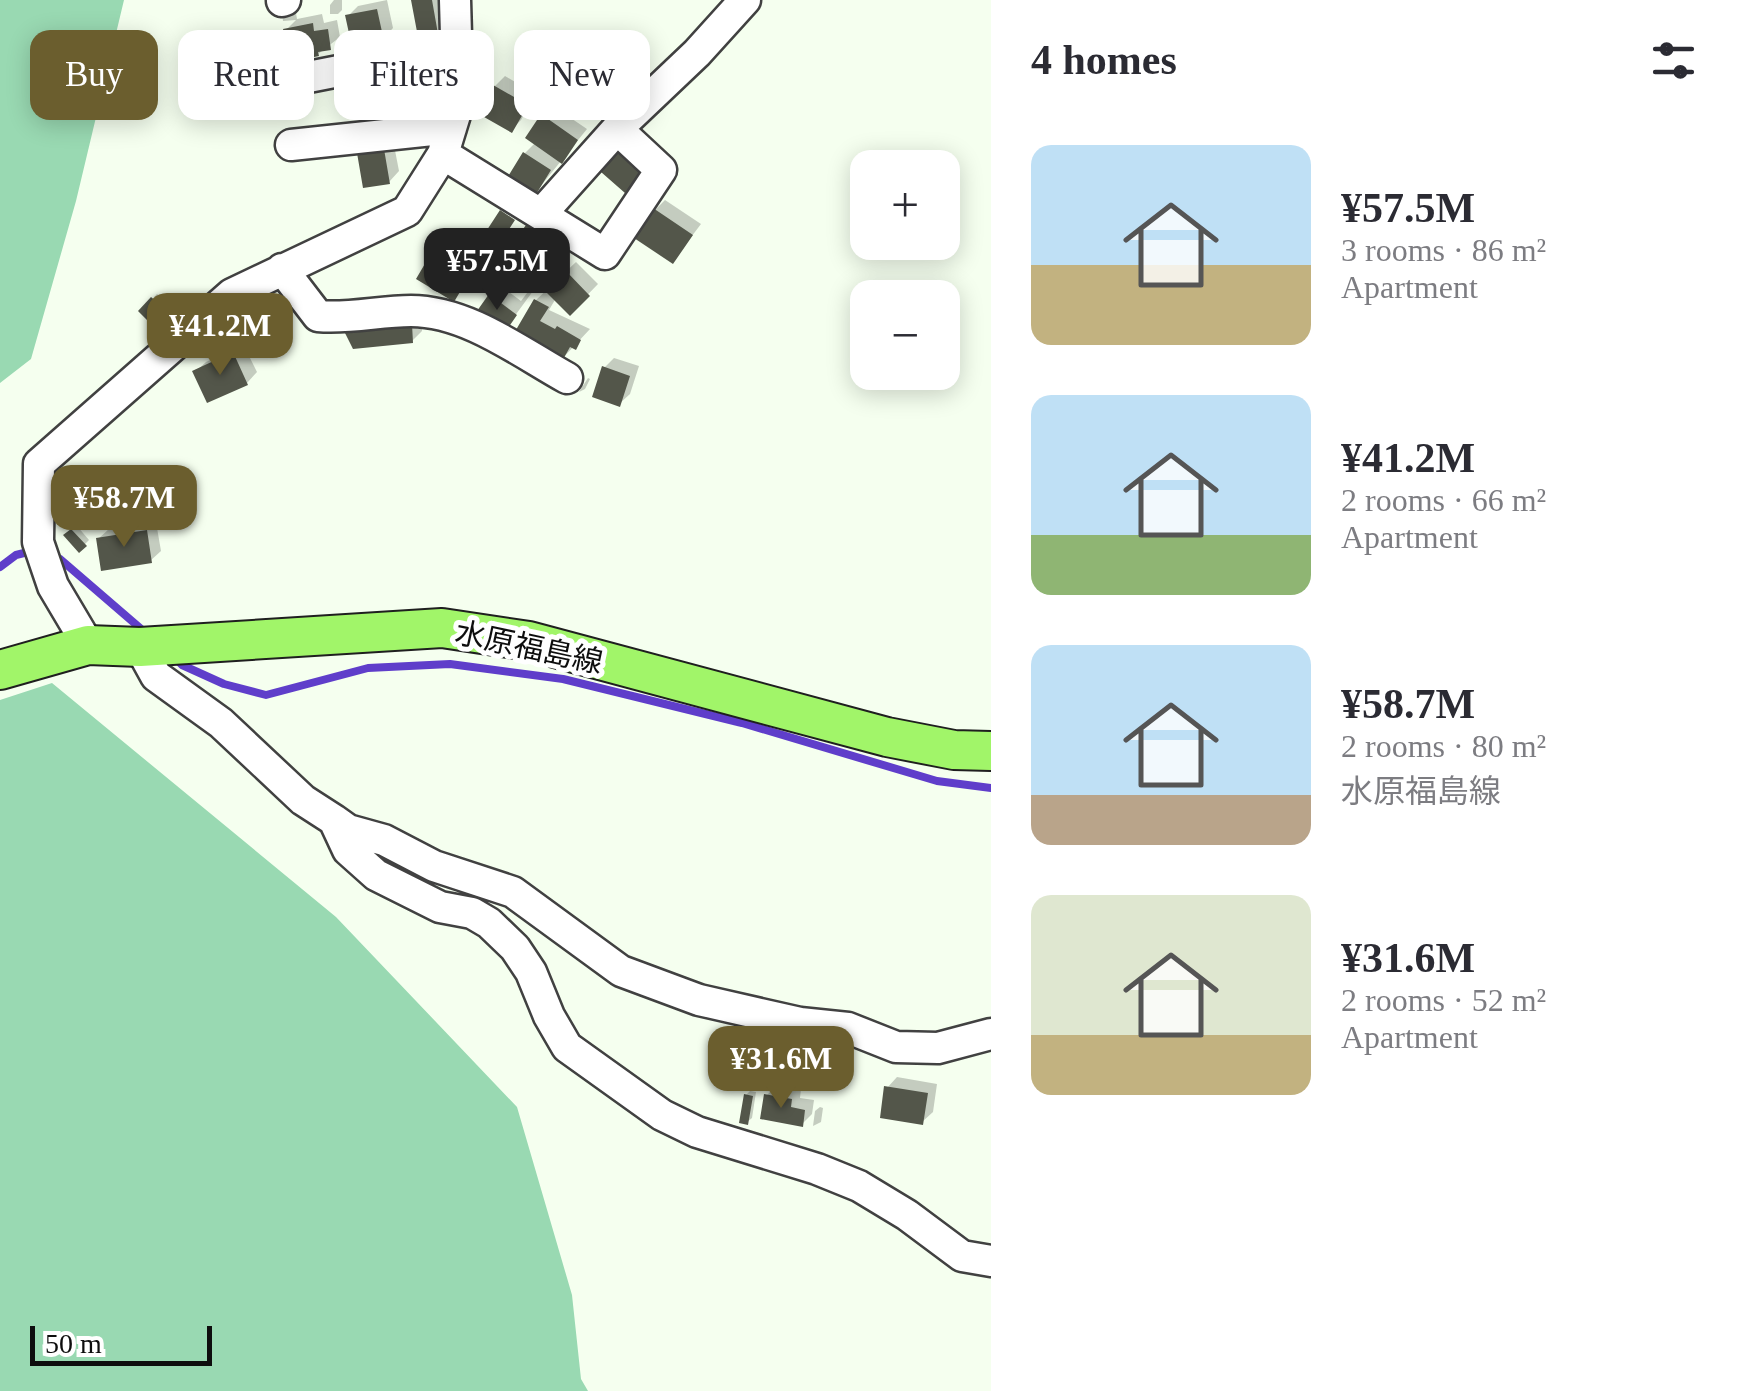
<!DOCTYPE html>
<meta charset="utf-8">
<style>
:root{--surface:#fff;--page:#f7f7f7;--text:#2b2b33;--muted:#7c7c81;--accent:#6b5e2e}
body{margin:0;font-family:"Times New Roman","Noto Sans JP",serif;background:var(--page);color:var(--text);height:100vh;display:flex;flex-direction:column;font-size:38px;white-space:nowrap}
*{box-sizing:border-box;margin:0}
p{font-size:32px;color:var(--muted)}
.icon{flex:none;width:55px;height:55px;fill:none;stroke:currentColor;stroke-width:2;stroke-linecap:round;stroke-linejoin:round}
.map{position:relative;flex:1;overflow:hidden}
.side{display:flex;flex-direction:column;background:var(--surface);width:750px}
.side>*{flex:none}
.top-card{position:absolute;left:30px;top:30px;width:810px;height:90px;display:flex;gap:20px}
.fabs{position:absolute;left:850px;top:150px;display:grid;gap:20px}
.fabs a{display:grid;place-items:center;width:110px;height:110px;border-radius:20px;background:var(--surface);box-shadow:0 5px 25px #0003;font-size:50px}
.scale{position:absolute;left:30px;bottom:25px;width:182px;box-sizing:border-box;padding-left:10px;border:5px solid #0e0e0e;border-top:0;font-size:28px;line-height:35px;white-space:nowrap;color:#0e0e0e;-webkit-text-stroke:8px #fff;paint-order:stroke}
.price{position:absolute;translate:-50% -85px;padding:0 22px;border-radius:20px;background:var(--accent);color:#fff;font-size:32px;line-height:65px;filter:drop-shadow(0 2px 5px #0008)}
.price::after{content:'';position:absolute;left:50%;top:60px;width:30px;height:22px;margin-left:-15px;background:inherit;clip-path:polygon(0 0,100% 0,50% 100%)}
.price.active{background:#222;color:#fff}
ul{padding:0;list-style:none}
li{display:flex;align-items:center;gap:30px;height:250px;padding:0 40px}
li span{display:grid;place-items:center;flex:none;width:280px;height:200px;border-radius:20px;color:#555}
li>.icon{margin-inline-start:auto}
span .icon{width:120px;height:120px;fill:#fffc;stroke-width:1}
li b{font-size:42px}
h2{display:flex;justify-content:space-between;align-items:center;height:120px;padding:0 40px;font-size:42px}
.tag{padding:0 35px;border-radius:20px;background:var(--surface);box-shadow:0 5px 25px #0003;font-size:35px;line-height:90px}
.tag.active{background:var(--accent);color:#fff}
main{display:flex;flex:1;min-height:0}
.map>svg:first-child{display:block}
</style>
<main>
<div class="map">
<svg width="991" height="1391" viewBox="0 0 991 1391">
<rect width="100%" height="100%" fill="#f5ffef"/>
<path fill="#99d9b2" d="M0 0H124L76 201 31 359 0 383Z
M52 683 336 917 517 1107 572 1295 581 1379 588 1391H0V700Z"/>
<path fill="#0003" d="M334 0H342V10L338 14H330V5Z
M387 0 393 28 383 39 348 16 358 6Z
M414 0H443L447 21 437 31Z
M295 7 297 19 322 14 324 23 337 20 340 37 318 54 286 30 296 20 283 21 282 13Z
M505 76 536 94 521 120 511 130 495 86Z
M553 106 587 129 535 193 525 153 536 142 543 116Z
M393 140 399 171 389 182 359 154Z
M665 200 701 224 673 261 655 210Z
M538 217 568 238 540 274 528 227Z
M445 242 479 262 453 299 434 252Z
M576 262 598 284 570 313 556 298 549 310 590 329 561 360 516 334 536 300Z
M501 286 521 301 530 289 533 291 506 328 491 296Z
M157 294 168 304 152 321 142 311Z
M421 315 422 331 412 341 354 346Z
M243 344 257 372 247 383 195 372 206 362Z
M614 358 639 366 630 394 619 404 604 368Z
M588 378 590 379 585 389 579 392Z
M156 522 161 551 150 561 98 539 109 529Z
M77 526 89 540 79 550 67 535Z
M897 1077 937 1084 933 1112 922 1122 887 1088Z
M777 1085 801 1089 800 1098 814 1100 812 1114 802 1124 767 1095Z
M750 1091 756 1092 752 1118 747 1122 746 1095Z
M820 1107 823 1108 821 1122 813 1126 815 1111Z"/>
<g fill="none" stroke-linecap="round" stroke-linejoin="round">
<path stroke="#5f3eca" stroke-width="8" d="M50 555 60 559 147 634
M0 567 16 555 32 551
M173 656 182 665 224 684 266 695 368 668 450 664 563 679 742 723 937 781 991 788"/>
</g>
<path fill="#53564a" d="M411 0H432L438 34 418 37Z
M377 9 384 41 352 47 345 15Z
M313 23 314 31 328 29 331 50 318 52 319 56 290 62 283 29Z
M493 85 528 105 512 133 477 113Z
M541 114 578 140 562 164 525 138Z
M384 149 390 184 363 188 357 153Z
M620 150 644 170 625 193 601 172Z
M523 152 551 170 535 196 507 178Z
M653 208 693 235 673 264 634 238Z
M500 210 515 220 502 240 487 230Z
M526 225 560 249 540 277 506 253Z
M433 250 471 273 454 302 416 279Z
M565 270 590 296 570 316 544 290Z
M489 294 517 315 506 331 477 311Z
M151 297 166 310 152 325 138 311Z
M534 299 549 307 540 321 555 329 557 326 581 340 576 350 570 347 561 363 513 335Z
M412 324 413 343 353 349 344 331Z
M233 352 248 385 207 403 192 371Z
M602 366 630 376 620 407 592 397Z
M71 529 87 546 79 553 63 535Z
M147 530 152 563 101 571 96 538Z
M884 1086 928 1093 923 1125 880 1118Z
M744 1094 753 1096 748 1125 739 1123Z
M764 1094 792 1099 791 1107 805 1110 803 1127 760 1119Z"/>
<g fill="none" stroke-linecap="round" stroke-linejoin="round">
<defs>
<path id="minor" d="M282 1 285 0
M288 81 456 48
M291 145 451 128
M443 154 605 254 661 170 617 129
M541 214 617 129 697 53 745 0
M282 269 318 316C350 319 379 311 411 311 467 311 520 352 567 378
M88 645 53 586 38 542 39 464 232 294 407 211 443 154 458 105 455 0
M140 647 156 676 221 723 303 800 334 820 348 830 384 840 434 866 513 892 621 971 699 1000 800 1023 848 1028 896 1047 938 1048 991 1034
M334 820 348 850 376 875 440 907 472 913 489 923 515 948 531 972 549 1016 567 1047 662 1115 697 1132 817 1169 859 1186 907 1215 962 1256 991 1261"/>
<path id="major" d="M0 670 88 645 140 647 442 628 529 641 887 737 954 750 991 751"/>
</defs>
<use href="#minor" stroke="#414141" stroke-width="35"/>
<use href="#major" stroke="#1f1f1f" stroke-width="42"/>
<use href="#minor" stroke="#fff" stroke-width="30"/>
<use href="#major" stroke="#a1f569" stroke-width="38"/>
</g>
<g text-anchor="middle" dominant-baseline="central" stroke-width="10" stroke-linejoin="round" paint-order="stroke">
<g font-size="30" fill="#0e0e0e" stroke="#fff">
<text transform="translate(529 647) rotate(12)">水原福島線</text>
</g>
</g>
</svg>
<div class="fabs">
<a>+</a>
<a>−</a>
</div>
<div class="scale">50 m</div>
<b class="price active" style="left:497px;top:313px">¥57.5M</b>
<b class="price" style="left:220px;top:378px">¥41.2M</b>
<b class="price" style="left:124px;top:550px">¥58.7M</b>
<b class="price" style="left:781px;top:1111px">¥31.6M</b>
<div class="top-card">
<a class="tag active">Buy</a>
<a class="tag">Rent</a>
<a class="tag">Filters</a>
<a class="tag">New</a>
</div>
</div>
<section class="side">
<h2>4 homes<svg class="icon" aria-label="filters" viewBox="0 0 24 24"><path d="M4 7h16M4 17h16"/><circle cx="9" cy="7" r="2"/><circle cx="15" cy="17" r="2"/></svg></h2>
<ul>
<li><span style="background:linear-gradient(#bfe0f5 60%,#c2b280 0)"><svg class="icon" aria-label="home" viewBox="0 0 24 24"><path d="M3 11l9-7 9 7M6 9v11h12V9"/></svg></span><div><b>¥57.5M</b><p>3 rooms · 86 m²</p><p>Apartment</p></div></li>
<li><span style="background:linear-gradient(#bfe0f5 70%,#8fb573 0)"><svg class="icon" aria-label="home" viewBox="0 0 24 24"><path d="M3 11l9-7 9 7M6 9v11h12V9"/></svg></span><div><b>¥41.2M</b><p>2 rooms · 66 m²</p><p>Apartment</p></div></li>
<li><span style="background:linear-gradient(#bfe0f5 75%,#b9a48a 0)"><svg class="icon" aria-label="home" viewBox="0 0 24 24"><path d="M3 11l9-7 9 7M6 9v11h12V9"/></svg></span><div><b>¥58.7M</b><p>2 rooms · 80 m²</p><p>水原福島線</p></div></li>
<li><span style="background:linear-gradient(#dfe7d0 70%,#c2b280 0)"><svg class="icon" aria-label="home" viewBox="0 0 24 24"><path d="M3 11l9-7 9 7M6 9v11h12V9"/></svg></span><div><b>¥31.6M</b><p>2 rooms · 52 m²</p><p>Apartment</p></div></li>
</ul>
</section>
</main>
